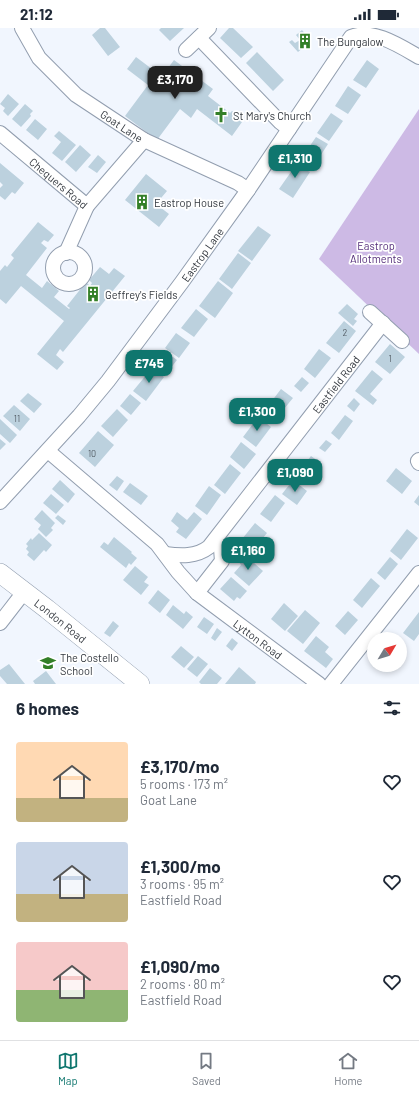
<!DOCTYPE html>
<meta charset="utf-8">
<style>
:root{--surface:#fff;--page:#f6f6f7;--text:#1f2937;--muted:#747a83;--line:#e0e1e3;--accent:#0f766e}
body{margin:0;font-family:Barlow,sans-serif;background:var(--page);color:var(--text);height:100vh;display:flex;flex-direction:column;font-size:15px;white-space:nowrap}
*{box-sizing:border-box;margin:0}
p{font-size:13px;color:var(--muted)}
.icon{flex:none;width:22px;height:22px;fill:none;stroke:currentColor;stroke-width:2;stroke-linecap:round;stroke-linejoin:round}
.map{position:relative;height:656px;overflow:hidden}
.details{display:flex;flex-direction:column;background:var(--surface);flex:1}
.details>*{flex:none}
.needle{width:26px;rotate:52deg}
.controls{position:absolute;left:367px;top:604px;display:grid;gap:8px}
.controls a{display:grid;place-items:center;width:40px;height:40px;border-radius:50%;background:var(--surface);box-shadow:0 2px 6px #0003;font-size:20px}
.price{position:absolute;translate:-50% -34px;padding:0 9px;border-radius:8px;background:var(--accent);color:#fff;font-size:13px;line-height:26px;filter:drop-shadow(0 1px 2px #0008)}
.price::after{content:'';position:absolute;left:50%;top:24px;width:12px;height:9px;margin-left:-6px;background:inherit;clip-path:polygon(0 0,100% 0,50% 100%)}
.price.selected{background:#222;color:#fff}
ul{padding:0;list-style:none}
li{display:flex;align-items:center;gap:12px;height:100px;padding:0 16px}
li span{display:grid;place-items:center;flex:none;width:112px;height:80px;border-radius:4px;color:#555}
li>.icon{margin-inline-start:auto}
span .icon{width:48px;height:48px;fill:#fffc;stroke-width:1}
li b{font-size:17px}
h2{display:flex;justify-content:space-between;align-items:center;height:48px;padding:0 16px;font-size:17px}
.status{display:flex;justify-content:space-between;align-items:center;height:28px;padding:0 20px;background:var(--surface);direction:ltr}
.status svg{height:11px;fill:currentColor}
.tab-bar{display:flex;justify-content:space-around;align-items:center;height:56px;border-top:1px solid var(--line);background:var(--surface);font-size:11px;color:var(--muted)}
.tab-bar a{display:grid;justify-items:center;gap:2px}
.tab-bar .selected{color:var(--accent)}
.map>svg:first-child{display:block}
</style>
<div class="status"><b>21:12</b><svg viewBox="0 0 49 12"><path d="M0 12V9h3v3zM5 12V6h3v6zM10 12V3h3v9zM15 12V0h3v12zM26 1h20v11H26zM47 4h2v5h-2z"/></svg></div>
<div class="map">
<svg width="419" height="656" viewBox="0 0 419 656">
<rect width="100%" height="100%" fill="#f1f6fe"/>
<path fill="#cdbae5" d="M419 81V326L319 231Z"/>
<path fill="#bcd1de" d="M100 0H105L120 19 108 28 92 7Z
M161 0H184L170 13 159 2Z
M229 0H233L253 19 241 30 220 10Z
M302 2 311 13 298 24 289 14 292 12 295 15 300 12 296 7Z
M257 24 284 52 273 63 246 35Z
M136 29 160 47 166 39 168 40 174 32 213 61 208 68 230 85 232 83 239 88 237 90 242 94 232 108 197 81 191 90 180 81 157 112 125 88 148 57 127 41Z
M367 32 379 41 366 60 353 52Z
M348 58 361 67 348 86 335 78Z
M8 66 19 76 8 88 3 83 5 80 0 76Z
M25 76 33 83 30 86 31 88 21 99 12 91Z
M331 85 343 93 329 113 317 105Z
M35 91 47 101 38 112 26 102Z
M59 103 76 117 62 133 52 125 61 114 54 108Z
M316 109 328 116 315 136 303 128Z
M80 117 91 127 76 144 65 134Z
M98 127 106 134 97 145 88 139Z
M300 131 309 137 306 142 310 144 293 170 279 161Z
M0 135 24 155 15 166 12 164 5 172 0 168V160L3 157 0 154Z
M146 146 167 163 156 176 169 186 159 199 125 172Z
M38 194 54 207 48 214 44 212 41 215 47 220 26 247 42 260 47 253 59 263 54 269 69 281 70 280 67 278 86 254 90 258 92 255 89 252 100 239 109 246 114 240 125 248 63 324 60 321 56 327 64 334 57 342 37 326 64 293 21 258 6 276 0 271V243L5 237 7 239 14 230 11 227Z
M258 198 271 207 252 233 238 223Z
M238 225 251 235 232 261 219 251Z
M218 253 233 265 215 290 199 278Z
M347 276 358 286 354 291 357 293 353 298 338 285Z
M196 281 208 291 194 309 181 300Z
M344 293 356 303 339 325 326 315Z
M176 305 190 315 179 330 165 320Z
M390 316 405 329 390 346 375 334Z
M319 321 331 330 315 350 304 341Z
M165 323 177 332 166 346 153 337Z
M152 340 164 349 146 373 133 363Z
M372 342 383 351 370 366 377 372 373 377 355 363Z
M302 349 309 355 301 364 294 358Z
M281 361 293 370 279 387 268 378Z
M28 365 42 376 34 385 20 373Z
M130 366 141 375 131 387 120 378Z
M354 370 360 376 354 384 347 378Z
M14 377 30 391 20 403 3 388Z
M117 381 128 392 113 409 101 398Z
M345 387 353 393 339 412 331 405Z
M258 389 271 399 256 419 243 409Z
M0 391 17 407 10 415 0 406Z
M98 403 114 417 95 439 79 425Z
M0 411 6 416 0 422Z
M326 412 332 416 325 424 319 420Z
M241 414 256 426 244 441 230 429Z
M311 428 322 436 308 454 297 446Z
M230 436 241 445 225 466 214 457Z
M396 440 412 453 402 466 386 453Z
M117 448 124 453 117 463 109 457Z
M60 452 75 466 68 475 52 461Z
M293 452 307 463 297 477 282 466Z
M130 455 148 468 141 477 123 464Z
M209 458 221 467 207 487 195 478Z
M51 466 64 477 56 486 43 475Z
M275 467 285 475 271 494 260 486Z
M419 467V478L414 474Z
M42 482 55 495 51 500 53 502 46 509 38 501 41 497 34 491Z
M177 484 187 492 194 484 202 491 186 511 176 504 179 500 171 493Z
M58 487 66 493 63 497 55 490Z
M255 495 267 505 250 526 238 516Z
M407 501 418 510 401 532 390 523Z
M39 505 52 517 46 524 44 522 34 533 27 527 29 524 26 521 28 518 26 516 31 510 32 512Z
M114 509 132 524 131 525 137 530 131 537 129 535 126 540 100 519 104 514 108 517Z
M245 527 263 543 249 558 234 545 241 537 239 534Z
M390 529 398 536 385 552 377 545Z
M135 538 148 549 144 554 149 557 141 567 123 552Z
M231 549 247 563 240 571 237 569 234 573 220 561Z
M371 550 380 558 362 580 353 572Z
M158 562 170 572 160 585 148 575Z
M284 575 298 588 285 603 271 591Z
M173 577 184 586 186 583 193 589 183 601 166 587Z
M305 582 320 595 303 616 287 603Z
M348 583 358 592 345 607 335 598Z
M419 584V606L414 613 403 605Z
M204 589 214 596 207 606 197 599Z
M113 593 119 598 110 609 104 605Z
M217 600 222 604 215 613 211 610Z
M316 608 329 619 325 624 333 631 326 640 304 623Z
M232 610 238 615 232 623 226 618Z
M181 618 194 629 184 640 171 629Z
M400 618 405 622 400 628Z
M198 628 208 636 197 649 187 641Z
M9 636 25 656H7L0 648V642Z
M239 639 256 654 255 656H225Z
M210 640 222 650 217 656H201L199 654Z
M46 643 56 656H35L33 653Z"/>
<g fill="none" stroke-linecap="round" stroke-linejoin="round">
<defs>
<g id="street">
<path id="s1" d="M22 0 39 30 76 67 144 112 238 155 248 162"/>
<path d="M199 10 280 94 289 101"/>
<path d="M186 22 209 0"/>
<path id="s2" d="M0 105 87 178 144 112"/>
<circle cx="69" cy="240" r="16"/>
<path d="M66 225 87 178"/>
<path d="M370 284 402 313"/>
<path id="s3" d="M48 423 157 516 178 544 197 565 319 656"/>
<path d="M419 432 418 433 419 435"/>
<path id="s4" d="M0 474 79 388 108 353 182 254 248 162 351 9C373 0 400 18 419 29"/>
<path id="s5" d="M165 526C181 528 196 529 209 519L383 295"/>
<path d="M197 565 222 533 221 521 215 512"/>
<path d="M0 595 24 564"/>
<path d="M331 656 419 545"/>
</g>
<g id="secondary">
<path id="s6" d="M0 545 47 581 140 656"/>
</g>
</defs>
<use href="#street" stroke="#929eaf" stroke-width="16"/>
<use href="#secondary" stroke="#929eaf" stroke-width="20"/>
<use href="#street" stroke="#fff" stroke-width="14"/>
<use href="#secondary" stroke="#fff" stroke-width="19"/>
</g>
<defs>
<symbol id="building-bare" viewBox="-9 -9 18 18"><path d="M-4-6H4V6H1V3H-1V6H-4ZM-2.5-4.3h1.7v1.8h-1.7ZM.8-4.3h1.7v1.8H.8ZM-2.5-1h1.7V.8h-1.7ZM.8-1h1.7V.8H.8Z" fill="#337f27" stroke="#fff" stroke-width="2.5" paint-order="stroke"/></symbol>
<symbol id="church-bare" viewBox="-9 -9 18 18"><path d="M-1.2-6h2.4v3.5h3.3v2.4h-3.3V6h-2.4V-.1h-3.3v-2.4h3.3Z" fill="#337f27" stroke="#fff" stroke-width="2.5" paint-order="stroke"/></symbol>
<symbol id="school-bare" viewBox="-9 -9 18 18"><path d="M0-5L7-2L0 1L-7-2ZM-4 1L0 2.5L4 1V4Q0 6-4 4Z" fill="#337f27" stroke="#fff" stroke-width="2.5" paint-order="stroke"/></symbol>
</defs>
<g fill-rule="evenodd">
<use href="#building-bare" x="294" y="2" width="22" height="22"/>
<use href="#church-bare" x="210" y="76" width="22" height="22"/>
<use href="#building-bare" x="131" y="163" width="22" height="22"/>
<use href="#building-bare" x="82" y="255" width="22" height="22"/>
<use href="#school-bare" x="37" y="624" width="22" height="22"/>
</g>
<g text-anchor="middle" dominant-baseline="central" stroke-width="3.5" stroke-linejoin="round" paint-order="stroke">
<g font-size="9" fill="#545e66">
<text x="345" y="304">2</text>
<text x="390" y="330">1</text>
<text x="17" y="390">11</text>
<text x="92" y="425">10</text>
</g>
<g font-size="11" fill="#32373e" stroke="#fff" text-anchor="start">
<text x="317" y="13">The Bungalow</text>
<text x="233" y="87">St Mary's Church</text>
<text x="154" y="174">Eastrop House</text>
<text x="105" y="266">Geffrey's Fields</text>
<text x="60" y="629">The Costello<tspan x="60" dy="13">School</tspan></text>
</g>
<g font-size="11" fill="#32373e" stroke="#fff">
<text stroke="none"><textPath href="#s1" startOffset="142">Goat Lane</textPath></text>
<text stroke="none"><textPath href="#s2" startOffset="77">Chequers Road</textPath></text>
<text stroke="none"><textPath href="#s4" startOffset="320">Eastrop Lane</textPath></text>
<text stroke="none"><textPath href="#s5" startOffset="252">Eastfield Road</textPath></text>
<text stroke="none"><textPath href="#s6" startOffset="77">London Road</textPath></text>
<text stroke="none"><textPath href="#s3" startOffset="283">Lytton Road</textPath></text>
</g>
<g font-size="11" fill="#552e7a" stroke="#fff">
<text x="376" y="217">Eastrop<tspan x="376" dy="13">Allotments</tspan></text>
</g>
</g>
</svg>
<div class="controls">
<a><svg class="needle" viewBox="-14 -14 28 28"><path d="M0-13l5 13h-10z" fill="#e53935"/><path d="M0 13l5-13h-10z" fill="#747a83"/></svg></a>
</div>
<b class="price selected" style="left:175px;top:72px">£3,170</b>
<b class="price" style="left:295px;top:151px">£1,310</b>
<b class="price" style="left:149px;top:356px">£745</b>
<b class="price" style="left:257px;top:404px">£1,300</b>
<b class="price" style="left:295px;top:465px">£1,090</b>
<b class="price" style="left:248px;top:543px">£1,160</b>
</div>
<section class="details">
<h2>6 homes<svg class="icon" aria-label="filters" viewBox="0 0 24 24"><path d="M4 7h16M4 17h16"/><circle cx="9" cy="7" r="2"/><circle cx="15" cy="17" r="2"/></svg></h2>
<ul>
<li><span style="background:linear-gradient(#ffd9b3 70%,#c2b280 0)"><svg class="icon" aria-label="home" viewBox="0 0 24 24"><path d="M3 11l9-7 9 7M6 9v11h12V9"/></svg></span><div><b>£3,170/mo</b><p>5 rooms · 173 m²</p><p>Goat Lane</p></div><svg class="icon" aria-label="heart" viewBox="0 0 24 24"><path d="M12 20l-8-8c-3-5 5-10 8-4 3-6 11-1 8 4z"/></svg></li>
<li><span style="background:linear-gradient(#c9d6e8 65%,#c2b280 0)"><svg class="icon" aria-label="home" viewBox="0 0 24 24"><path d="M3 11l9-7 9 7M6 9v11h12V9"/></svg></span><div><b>£1,300/mo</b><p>3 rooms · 95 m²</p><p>Eastfield Road</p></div><svg class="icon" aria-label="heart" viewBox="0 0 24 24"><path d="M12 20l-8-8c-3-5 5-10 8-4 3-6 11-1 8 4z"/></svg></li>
<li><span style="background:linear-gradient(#f6c9c9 60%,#8fb573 0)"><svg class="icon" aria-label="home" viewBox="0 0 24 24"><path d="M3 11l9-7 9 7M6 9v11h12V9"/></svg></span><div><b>£1,090/mo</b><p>2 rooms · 80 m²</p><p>Eastfield Road</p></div><svg class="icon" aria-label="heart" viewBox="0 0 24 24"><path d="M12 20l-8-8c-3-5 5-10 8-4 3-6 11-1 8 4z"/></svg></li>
</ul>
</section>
<nav class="tab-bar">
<a class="selected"><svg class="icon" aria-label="map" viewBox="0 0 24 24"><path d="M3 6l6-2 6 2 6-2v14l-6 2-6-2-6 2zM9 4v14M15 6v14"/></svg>Map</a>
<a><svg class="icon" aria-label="saved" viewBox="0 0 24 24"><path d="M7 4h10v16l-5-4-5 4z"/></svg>Saved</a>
<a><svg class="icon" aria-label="home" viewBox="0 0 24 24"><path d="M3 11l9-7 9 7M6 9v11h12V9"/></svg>Home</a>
</nav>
